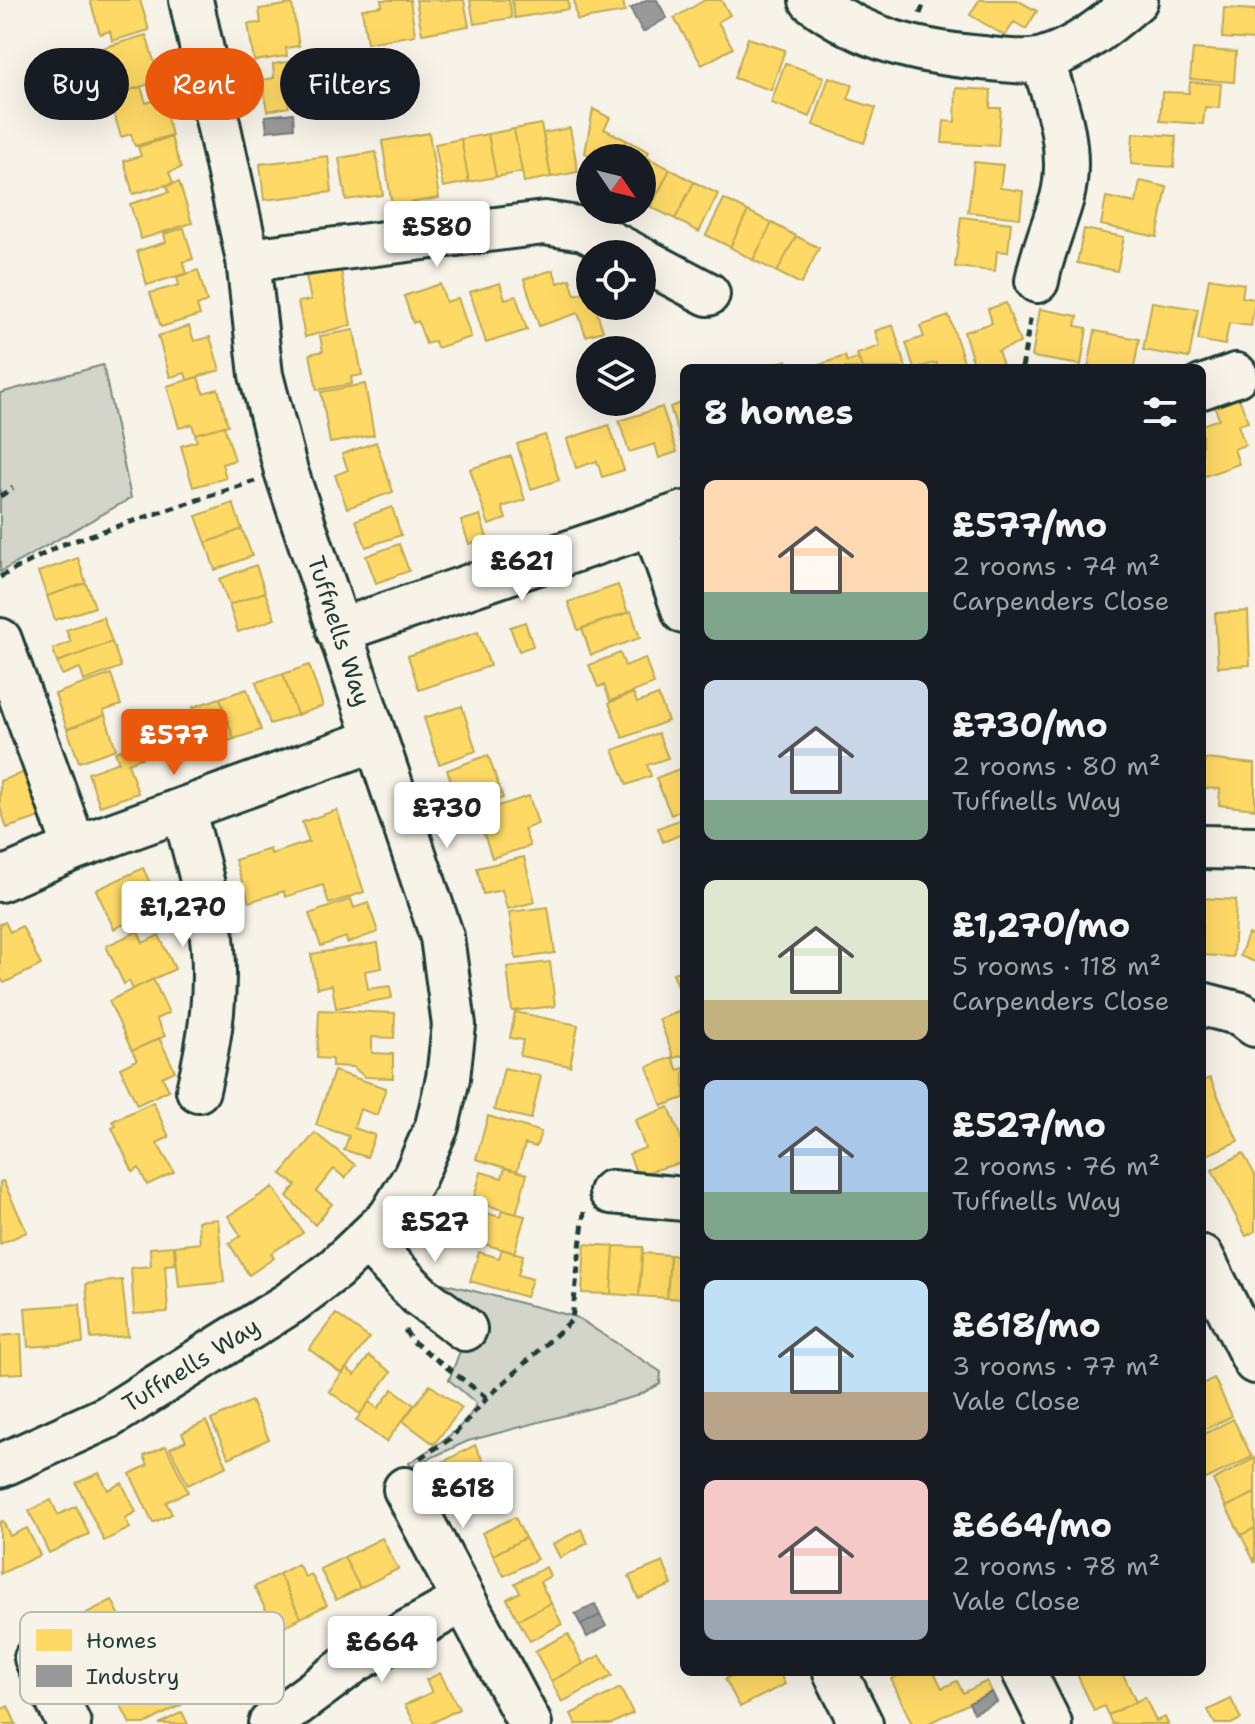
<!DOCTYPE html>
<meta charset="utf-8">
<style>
:root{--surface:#171b24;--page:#242831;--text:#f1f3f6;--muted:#9ea1a6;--accent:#ea580c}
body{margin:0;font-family:"Shantell Sans",sans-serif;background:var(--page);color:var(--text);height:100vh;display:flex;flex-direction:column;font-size:30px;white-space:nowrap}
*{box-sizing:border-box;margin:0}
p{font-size:26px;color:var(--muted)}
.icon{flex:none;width:44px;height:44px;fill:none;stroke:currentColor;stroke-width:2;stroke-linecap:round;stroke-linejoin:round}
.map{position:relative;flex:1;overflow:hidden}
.details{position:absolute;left:680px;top:364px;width:526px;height:1312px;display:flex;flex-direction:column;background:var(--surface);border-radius:12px;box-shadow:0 8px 32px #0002}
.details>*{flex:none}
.guide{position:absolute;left:24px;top:48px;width:536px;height:72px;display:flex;gap:16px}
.needle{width:52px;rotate:125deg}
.controls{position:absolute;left:576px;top:144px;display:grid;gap:16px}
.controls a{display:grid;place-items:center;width:80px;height:80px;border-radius:50%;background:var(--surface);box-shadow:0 8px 32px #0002;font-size:40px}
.price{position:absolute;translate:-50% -68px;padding:0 18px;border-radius:8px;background:#fff;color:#222;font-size:26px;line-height:52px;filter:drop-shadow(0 2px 4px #0008)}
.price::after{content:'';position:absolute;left:50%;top:48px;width:24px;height:18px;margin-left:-12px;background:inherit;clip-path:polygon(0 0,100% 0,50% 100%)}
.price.current{background:var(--accent);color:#fff}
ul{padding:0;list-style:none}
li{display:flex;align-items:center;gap:24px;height:200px;padding:0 24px}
li span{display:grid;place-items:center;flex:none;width:224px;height:160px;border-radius:12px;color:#555}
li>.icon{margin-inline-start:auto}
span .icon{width:96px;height:96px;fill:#fffc;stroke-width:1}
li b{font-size:34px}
h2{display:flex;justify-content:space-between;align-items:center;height:96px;padding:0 24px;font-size:34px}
.tag{padding:0 28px;border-radius:36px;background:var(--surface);box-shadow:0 8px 32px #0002;font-size:28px;line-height:72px}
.tag.current{background:var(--accent);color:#fff}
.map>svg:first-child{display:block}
</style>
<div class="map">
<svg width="1255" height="1724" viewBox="0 0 1255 1724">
<rect width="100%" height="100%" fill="#f7f3e8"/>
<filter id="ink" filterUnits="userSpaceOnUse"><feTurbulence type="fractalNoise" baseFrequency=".0125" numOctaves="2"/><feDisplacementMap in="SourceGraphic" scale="16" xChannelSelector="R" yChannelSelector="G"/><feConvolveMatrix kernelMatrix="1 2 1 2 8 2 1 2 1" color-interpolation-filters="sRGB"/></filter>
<g filter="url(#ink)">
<path fill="#d3d5ca" stroke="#79897f" stroke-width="2" d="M103 365 131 498 0 572V393Z
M438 1282 576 1317 661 1372 660 1384 637 1396 468 1441 411 1467 409 1463C428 1451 470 1426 476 1403L449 1380 465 1338 439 1320Z"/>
<path fill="#ffd966" stroke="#bcaa57" stroke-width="2" d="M90 0H140L149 30 112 41 110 31 100 34Z
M381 0H410L415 35 367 43 362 9 382 6Z
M416 0H464L469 26 422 34Z
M470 0H509L512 18 474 24Z
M512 0H568L569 9 515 18Z
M574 0H623L625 12 577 20Z
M705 0H721L730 15 718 22 733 48 702 65 674 18Z
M979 0H1017L1037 11 1026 29 1014 22 1005 36 970 15Z
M292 4 299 46 286 48 287 56 254 61 248 24 261 23 259 9Z
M1224 8 1255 10V40L1222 38Z
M146 35 160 81 103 98 97 78 107 75 99 49Z
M748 38 785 50 771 90 734 78Z
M1193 49 1236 52 1234 82 1190 79Z
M313 58 319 95 288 99 289 107 267 111 262 80 274 78 273 64Z
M785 63 824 77 810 117 771 103Z
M829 77 853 85 848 99 876 108 864 143 813 125Z
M1190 82 1221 84 1219 108 1205 107 1203 124 1160 121 1162 92 1189 93Z
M141 87 146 103 161 98 172 135 135 146 131 134 121 137 109 96Z
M956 88 991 90 990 108H1001L998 146 942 143 944 121 955 122Z
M593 109 610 118 604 129 626 140 617 158H590V171L583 168 590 156 585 153Z
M541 124 551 177 524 182 514 129Z
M570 128 578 172 551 177 543 133Z
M514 129 522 172 496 177 488 134Z
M429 133 439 198 392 206 382 141Z
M1133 133 1176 136 1174 167 1131 164Z
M488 134 496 177 469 182 461 139Z
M171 137 181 168 169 172 173 183 133 194 124 161 141 156 138 147Z
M461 139 469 182 443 187 435 144Z
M626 140 649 152 642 166V158H617Z
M376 152 383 195 346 200 339 158Z
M328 156 332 192 264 200 260 164Z
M646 157 670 169 651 207 642 203V166Z
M974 162 1003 165 1000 188 1023 191 1020 218 968 212Z
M670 169 694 182 675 219 651 207Z
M1140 181 1167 187 1157 237 1101 225 1106 197 1136 203Z
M179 182 192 223 141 239 130 204 169 192 167 186Z
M694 182 718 194 699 232 675 219Z
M724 199 748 211 730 247 706 235Z
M748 211 772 223 753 260 730 247Z
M961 217 1011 223 1008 252 997 251 995 271 955 267Z
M772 223 796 236 777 272 753 260Z
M184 228 193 259 183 262 187 273 147 285 137 251 166 242 164 234Z
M1084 229 1124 237 1117 271 1077 263Z
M796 236 819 248 801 284 777 272Z
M198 270 207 302 197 306 200 315 161 327 150 293 179 285 177 277Z
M341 270 351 325 305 337 298 302 311 300 306 276Z
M553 270 558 283 570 279 575 295 590 290V306H595L603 331 586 336 578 313 539 326 524 279Z
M1209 278 1244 284 1242 297 1255 299 1251 326 1229 323 1225 345 1198 340Z
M500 283 505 299 516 296 527 330 486 343 470 292Z
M440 284 446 302 458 298 471 337 437 348 435 341 426 344 418 321 413 323 404 296Z
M1152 302 1198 309 1189 358 1143 350Z
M1006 303 1020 343 998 351 1004 368H975L964 332 992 323 988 309Z
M1040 309 1078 316 1076 326 1087 328 1081 365 1032 357Z
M949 316 966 368H938L937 363 914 368 906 343 924 337 920 326Z
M893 325 906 368H862L857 354 880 346 875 331Z
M189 326 194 341 210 337 220 370 187 380 185 373 170 377 158 336Z
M354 330 362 375 351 377 352 384 317 390 310 354 323 351 320 336Z
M1095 331 1139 339 1134 368H1088Z
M845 356 847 362 858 358 862 368H810Z
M787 360 790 368H768L767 366Z
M198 377 203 393 218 389 228 425 195 434 192 424 179 428 167 386Z
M365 384 374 435 330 443 321 392Z
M1238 395 1248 422 1238 425 1245 445 1234 449 1239 464 1202 477V425L1219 419 1214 404Z
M684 402V441L681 442 670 407Z
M662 407 677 452 659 458 655 444 629 452 619 421Z
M609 425 624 470 602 477 597 461 576 468 567 439Z
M224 426 235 460 222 464 226 478 193 487 181 446 197 441 195 434Z
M545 435 559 480 531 489 517 444Z
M376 442 393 492 347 508 335 475 348 470 342 454Z
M511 456 525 500 502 507 506 519 489 525 470 469Z
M233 503 242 529 206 543 196 516Z
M392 507 401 535 366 547 356 520Z
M480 515 487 538 469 544 461 521Z
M242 529 252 556 215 570 206 543Z
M399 544 409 571 376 583 366 556Z
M78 558 86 583 47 596 38 572Z
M256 565 265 592 229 605 219 579Z
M86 583 95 607 55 620 47 596Z
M618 585 628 613 578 630 568 602Z
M265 592 275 619 238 632 229 605Z
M631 611 640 638 591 655 582 628Z
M1248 611 1250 665 1218 667 1215 613Z
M103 617 112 642 57 662 53 649 71 642 66 630Z
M525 622 533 646 519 651 510 627Z
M478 632 490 666 419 690 408 656Z
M112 642 121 667 84 681 80 668 62 675 57 662Z
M620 653 625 666 645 658 654 684 610 701 604 685 598 687 589 665Z
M309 665 323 706 297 715 283 674Z
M111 674 121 705 103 711 105 715 67 729 55 694Z
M283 674 297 715 270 724 256 682Z
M247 689 261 730 234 739 220 698Z
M633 693 637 703 658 695 668 721 623 738 609 703Z
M220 698 234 739 207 748 193 707Z
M462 706 476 751 439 764 424 718Z
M105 715 116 749 79 762 67 729Z
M658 733 668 758 647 765 651 776 627 785 613 750Z
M152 739 156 752 128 763 138 793 100 806 88 773 119 762 115 752Z
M488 755 503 798 474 808 465 784 454 788 447 770Z
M1205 759 1255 764V809L1219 805 1220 789 1202 788Z
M684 767V809L671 815 656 778Z
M25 772 40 817 7 828 0 807V781Z
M529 796 538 824 524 829 530 846 492 858 477 813Z
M337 810 364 892 329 904 323 885 285 897 284 891 249 902 235 860 270 849 271 854 309 842 302 822Z
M684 818V839L682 834 663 842 658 828Z
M524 857 535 902 507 909 502 890 483 894 477 868Z
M143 868 161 907 114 929 96 890Z
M1202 898 1236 900 1233 957 1202 955Z
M351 899 354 908 368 903 378 932 347 943 346 937 321 946 309 914Z
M548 907 555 953 516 959 509 912Z
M5 922 10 932 22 926 41 965 4 983 0 977V924Z
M138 931 143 943 159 935 175 969 133 989 129 981 124 984 106 946Z
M1248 934 1255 937V962L1240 956Z
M378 943 382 968 365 971 368 989 390 986 392 998 336 1008 332 985 317 988 311 954Z
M550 962 555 1006 512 1011 507 967Z
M684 969V1002L673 973Z
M153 979 169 1013 156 1019 165 1036 132 1051 109 1001Z
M319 1010 395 1013 394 1038 372 1037V1053L393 1054V1078L365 1077 353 1067 332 1066V1059L317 1058Z
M684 1010V1055L674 1058 659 1019Z
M515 1012 578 1025 570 1066 520 1056 523 1040 510 1038Z
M159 1038 175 1071 162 1077 169 1090 137 1105 120 1068 137 1060 132 1051Z
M672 1057 678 1070 684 1068V1098L662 1106 647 1067Z
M504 1068 541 1076 531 1119 494 1110Z
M334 1071 386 1088 377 1115 360 1109 354 1128 375 1135 367 1157 344 1150 349 1136 316 1125Z
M1210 1078 1238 1141 1203 1157 1202 1081Z
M153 1102 169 1137 157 1143 174 1172 147 1185 139 1168 133 1172 112 1128 116 1126 113 1121Z
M669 1107 684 1146V1162L637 1175 629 1154 645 1148 635 1120Z
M488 1116 541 1132 536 1147 525 1144 517 1171 476 1159Z
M315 1133 355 1165 345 1178 334 1169 316 1191 332 1204 315 1225 287 1196 296 1185 281 1174Z
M1243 1153 1255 1175V1231L1246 1236 1212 1170Z
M505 1168 527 1174 516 1214 473 1201 481 1172 502 1178Z
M3 1181 27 1232 0 1244V1182Z
M273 1187 303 1233 271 1253 274 1258 249 1275 229 1243 241 1236 228 1216Z
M502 1210 525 1216 514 1253 471 1240 479 1211 500 1217Z
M218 1219 224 1282 179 1287 175 1246 200 1243 198 1221Z
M585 1244 614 1246 611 1294 582 1293Z
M174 1246 175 1264 165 1265 168 1312 134 1314 131 1268 151 1266 150 1248Z
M614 1246 643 1247 639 1296 611 1294Z
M502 1249 523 1255 518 1275 532 1279 526 1297 470 1281 479 1252 499 1258Z
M642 1253 670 1255 667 1298 639 1296Z
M670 1255 684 1256V1299L667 1298Z
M122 1280 128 1336 91 1339 86 1284Z
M80 1304 83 1343 28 1347 25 1308Z
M336 1314 369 1338 342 1374 309 1349Z
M21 1334 23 1373 0 1374V1336Z
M369 1356 391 1372 360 1414 329 1391 346 1368 355 1375Z
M1214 1378 1232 1416 1202 1431V1384Z
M430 1385 462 1408 434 1444 403 1421Z
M393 1389 414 1405 386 1442 356 1420 369 1402 378 1408Z
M251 1401 269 1439 229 1458 211 1420Z
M1233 1419 1252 1457 1202 1481V1435Z
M206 1421 227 1466 188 1485 170 1448 186 1441 182 1433Z
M475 1445 491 1477 459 1494 443 1462Z
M166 1446 188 1492 166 1502 172 1514 153 1523 130 1474 148 1465 144 1456Z
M1255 1458V1493L1226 1507 1213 1480Z
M99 1473 108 1490 122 1483 136 1512 125 1518 130 1528 104 1541 76 1483Z
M491 1477 503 1498 470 1515 459 1494Z
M1255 1493V1528L1241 1535 1226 1507Z
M51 1500 58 1515 76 1506 89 1534 49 1553 29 1511Z
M515 1517 525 1538 493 1555 482 1533Z
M3 1521 10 1536 27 1528 40 1555 0 1574V1522Z
M1255 1528V1563L1241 1535Z
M581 1529 588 1543 560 1558 553 1544Z
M382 1538 398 1569 360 1588 344 1557Z
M525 1538 537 1559 504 1576 493 1555Z
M344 1557 360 1588 336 1600 320 1569Z
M663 1562 672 1585 638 1598 629 1576Z
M298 1564 305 1577 311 1574 327 1605 301 1618 279 1574Z
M546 1567 550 1576 540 1582 551 1603 518 1620 507 1599 520 1592 515 1583Z
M279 1574 301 1618 276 1630 254 1587Z
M112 1600 131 1638 97 1655 89 1641 82 1644 77 1635 72 1638 65 1624Z
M551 1603 562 1624 530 1641 518 1620Z
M568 1634 583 1664 551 1681 535 1651Z
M600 1655 612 1676 562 1702 551 1681Z
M738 1672H779L785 1684 740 1707 725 1679Z
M905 1672H934L942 1688 957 1681 963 1693 987 1681 992 1692 927 1724H912L891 1679Z
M1076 1672H1122L1136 1702 1108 1715 1104 1706 1094 1711Z
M440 1673 459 1709 430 1724H415L405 1705 432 1692 426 1680Z
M152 1687 157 1698 173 1690 181 1705 145 1724H130L120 1704Z
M620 1688 633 1713 611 1724H576L571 1714Z
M1145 1697 1156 1721 1165 1717 1168 1724H1112L1108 1715Z
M1231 1699 1241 1719 1231 1724H1215L1208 1710Z
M8 1706 16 1724H0V1710Z
M182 1712 188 1724H159Z"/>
<path fill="#999" stroke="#747d7b" stroke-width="2" d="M646 0H657L667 18 643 32 630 9Z
M293 113 294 128 267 131 265 116Z
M595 1604 600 1615 581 1625 575 1614Z
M600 1615 606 1626 587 1637 581 1625Z
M992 1692 997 1702 974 1713 969 1703Z"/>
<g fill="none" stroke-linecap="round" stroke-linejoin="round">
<defs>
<path id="minor" d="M811 0C864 40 917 52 982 58 1000 60 1026 64 1043 59 1078 49 1109 23 1136 0
M642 259 708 294
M248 260 544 223 584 229 632 254
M1037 281C1042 252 1054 226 1062 198 1074 150 1057 104 1042 60
M1202 387 1236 375
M653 523 684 612
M338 631 684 513
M0 640 75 848
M183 809C215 922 226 973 198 1090
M1202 847 1255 848
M0 880 75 848 375 740
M1202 1004 1241 1014 1255 1025
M611 1192 684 1199
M367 1241 419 1295 465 1329
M1202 1257 1255 1362
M0 1466 108 1417 290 1303 335 1269 390 1217 415 1176 437 1126 448 1078 454 1025 442 937 286 471 261 375 248 260 191 0
M405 1489 530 1724
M36 1658 69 1724
M835 1672 861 1724
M1024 1672 1050 1724
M270 1724 355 1661 463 1601"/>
</defs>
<use href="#minor" stroke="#1f3d34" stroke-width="48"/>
<path stroke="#1f3d34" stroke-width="5" stroke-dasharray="8 6" stroke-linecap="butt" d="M920 14 925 0
M1022 368 1031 314
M0 496 13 488
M0 577 61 545 255 481
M405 1330 411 1340 487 1398
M420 1458 450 1439 487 1398 572 1320 584 1212"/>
<use href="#minor" stroke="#f7f3e8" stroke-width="42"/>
</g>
</g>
<g text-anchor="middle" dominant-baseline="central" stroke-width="8" stroke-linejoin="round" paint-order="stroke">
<g font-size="24" fill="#1f3d34" stroke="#f7f3e8">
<text transform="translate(339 631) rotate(72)">Tuffnells Way</text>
<text transform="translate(191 1365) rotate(-32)">Tuffnells Way</text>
</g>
</g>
<rect x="20" y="1612" width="264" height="92" rx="12" fill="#f7f3e8" stroke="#b6bcb2" stroke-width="2"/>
<rect x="36" y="1629" width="36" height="22" fill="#ffd966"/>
<rect x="36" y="1665" width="36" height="22" fill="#999"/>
<g font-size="22" fill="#1f3d34">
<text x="86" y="1648">Homes</text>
<text x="86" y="1684">Industry</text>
</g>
</svg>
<div class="controls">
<a><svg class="needle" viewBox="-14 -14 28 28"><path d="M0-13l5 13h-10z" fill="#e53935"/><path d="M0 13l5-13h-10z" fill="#9ea1a6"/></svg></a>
<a><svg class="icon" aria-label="locate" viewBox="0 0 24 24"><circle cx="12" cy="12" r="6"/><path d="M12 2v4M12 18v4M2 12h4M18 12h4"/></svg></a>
<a><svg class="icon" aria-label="layers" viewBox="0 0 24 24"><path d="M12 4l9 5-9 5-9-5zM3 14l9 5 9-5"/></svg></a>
</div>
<b class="price" style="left:437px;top:269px">£580</b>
<b class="price" style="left:522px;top:603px">£621</b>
<b class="price current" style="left:174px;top:777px">£577</b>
<b class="price" style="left:447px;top:850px">£730</b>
<b class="price" style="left:183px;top:949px">£1,270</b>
<b class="price" style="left:435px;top:1264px">£527</b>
<b class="price" style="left:463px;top:1530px">£618</b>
<b class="price" style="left:382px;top:1684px">£664</b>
<div class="guide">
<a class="tag">Buy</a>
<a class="tag current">Rent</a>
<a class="tag">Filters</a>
</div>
<section class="details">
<h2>8 homes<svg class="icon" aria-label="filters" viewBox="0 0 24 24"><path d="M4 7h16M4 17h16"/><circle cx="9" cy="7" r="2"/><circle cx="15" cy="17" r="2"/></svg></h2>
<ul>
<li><span style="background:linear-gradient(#ffd9b3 70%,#7fa58c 0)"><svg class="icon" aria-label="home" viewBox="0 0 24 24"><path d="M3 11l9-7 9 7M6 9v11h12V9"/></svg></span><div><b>£577/mo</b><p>2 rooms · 74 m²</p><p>Carpenders Close</p></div></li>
<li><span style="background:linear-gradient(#c9d6e8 75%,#7fa58c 0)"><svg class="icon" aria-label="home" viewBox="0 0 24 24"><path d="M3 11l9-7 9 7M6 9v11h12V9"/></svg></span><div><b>£730/mo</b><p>2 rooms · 80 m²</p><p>Tuffnells Way</p></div></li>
<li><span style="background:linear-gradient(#dfe7d0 75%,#c2b280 0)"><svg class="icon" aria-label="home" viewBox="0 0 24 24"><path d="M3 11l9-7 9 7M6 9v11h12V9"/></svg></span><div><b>£1,270/mo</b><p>5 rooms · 118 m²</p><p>Carpenders Close</p></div></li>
<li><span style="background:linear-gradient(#a9c7e8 70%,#7fa58c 0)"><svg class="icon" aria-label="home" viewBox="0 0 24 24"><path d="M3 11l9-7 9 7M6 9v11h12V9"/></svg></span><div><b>£527/mo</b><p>2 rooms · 76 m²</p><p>Tuffnells Way</p></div></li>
<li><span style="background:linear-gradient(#bfe0f5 70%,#b9a48a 0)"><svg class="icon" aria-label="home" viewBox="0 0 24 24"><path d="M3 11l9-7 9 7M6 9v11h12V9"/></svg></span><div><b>£618/mo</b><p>3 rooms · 77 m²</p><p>Vale Close</p></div></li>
<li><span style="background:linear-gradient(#f6c9c9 75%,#9aa5b1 0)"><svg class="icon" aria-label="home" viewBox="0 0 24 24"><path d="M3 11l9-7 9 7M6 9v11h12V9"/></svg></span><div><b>£664/mo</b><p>2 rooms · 78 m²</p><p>Vale Close</p></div></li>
</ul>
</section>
</div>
